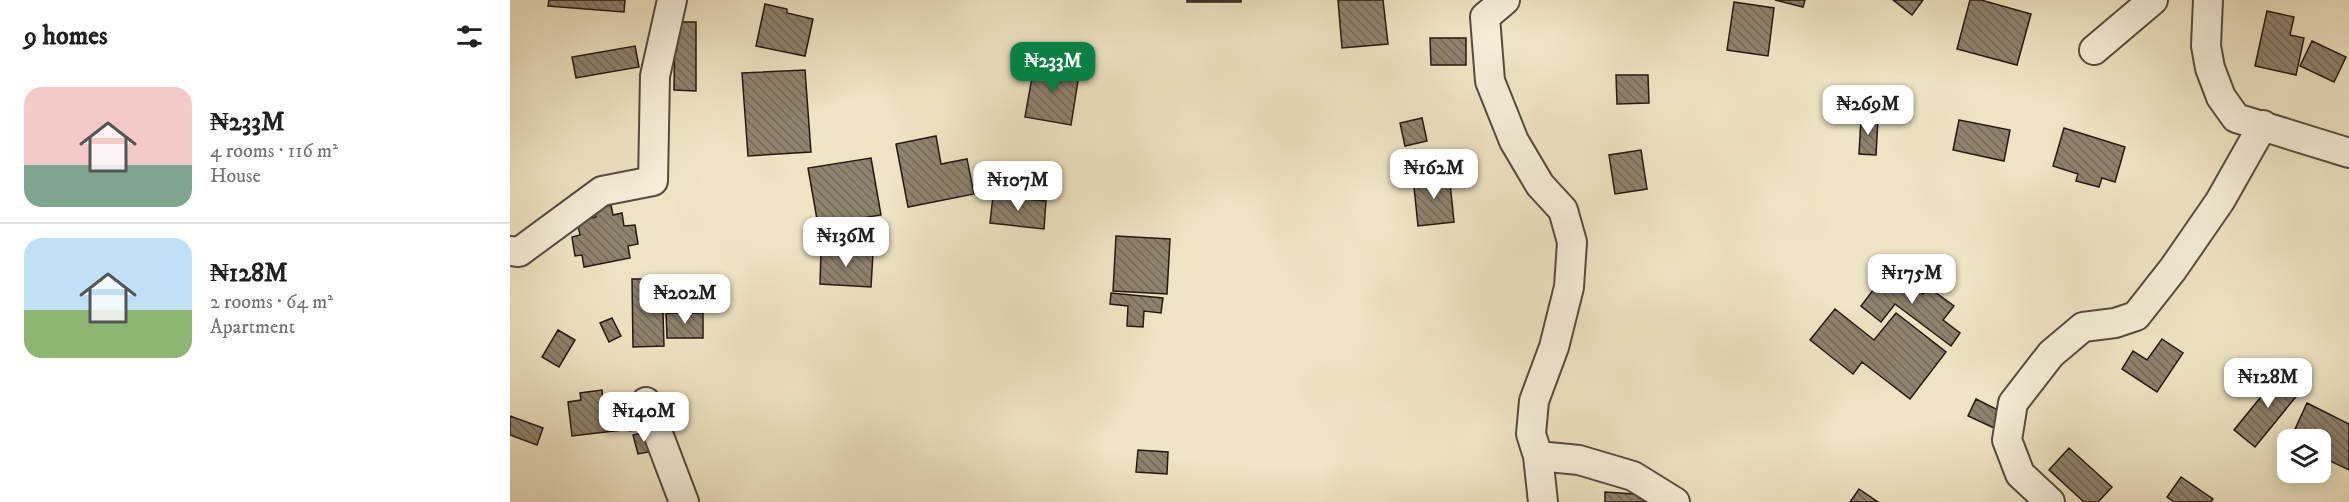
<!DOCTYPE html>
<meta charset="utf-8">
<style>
:root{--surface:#fff;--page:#f2f2f2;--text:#202124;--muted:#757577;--line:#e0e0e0;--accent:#0b8043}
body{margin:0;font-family:"IM FELL DW Pica",serif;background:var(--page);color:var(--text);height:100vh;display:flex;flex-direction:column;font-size:22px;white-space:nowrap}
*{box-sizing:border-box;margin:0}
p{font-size:20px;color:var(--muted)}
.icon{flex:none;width:33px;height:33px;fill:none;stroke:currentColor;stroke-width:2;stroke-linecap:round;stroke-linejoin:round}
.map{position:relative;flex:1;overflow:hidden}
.panel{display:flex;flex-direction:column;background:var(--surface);width:510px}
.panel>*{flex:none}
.tools{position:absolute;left:1767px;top:429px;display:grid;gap:12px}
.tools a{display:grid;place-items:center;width:54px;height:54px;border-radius:12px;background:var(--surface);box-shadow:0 3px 15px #0003;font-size:30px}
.price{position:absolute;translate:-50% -51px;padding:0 14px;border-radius:12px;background:#fff;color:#222;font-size:20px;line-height:39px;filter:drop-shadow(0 2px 3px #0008)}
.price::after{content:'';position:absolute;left:50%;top:36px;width:18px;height:14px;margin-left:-9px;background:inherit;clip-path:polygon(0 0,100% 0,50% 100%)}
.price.active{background:var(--accent);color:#fff}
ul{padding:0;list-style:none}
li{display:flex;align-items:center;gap:18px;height:150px;padding:0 24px}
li+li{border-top:2px solid var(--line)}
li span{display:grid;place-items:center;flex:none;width:168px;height:120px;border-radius:18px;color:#555}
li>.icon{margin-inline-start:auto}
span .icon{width:72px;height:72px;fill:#fffc;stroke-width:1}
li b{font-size:26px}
h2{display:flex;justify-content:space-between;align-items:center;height:72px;padding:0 24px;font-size:26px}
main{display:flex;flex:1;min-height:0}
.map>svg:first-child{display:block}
</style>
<main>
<section class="panel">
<h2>9 homes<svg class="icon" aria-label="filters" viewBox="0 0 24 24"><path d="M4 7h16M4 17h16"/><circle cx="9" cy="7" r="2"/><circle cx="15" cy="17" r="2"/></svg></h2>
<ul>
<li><span style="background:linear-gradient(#f6c9c9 65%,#7fa58c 0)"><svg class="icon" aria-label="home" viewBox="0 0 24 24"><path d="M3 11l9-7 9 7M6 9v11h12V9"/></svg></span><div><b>₦233M</b><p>4 rooms · 116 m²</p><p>House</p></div></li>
<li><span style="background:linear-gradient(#bfe0f5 60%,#8fb573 0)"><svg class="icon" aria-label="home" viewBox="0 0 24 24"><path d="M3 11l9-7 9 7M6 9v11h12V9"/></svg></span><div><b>₦128M</b><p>2 rooms · 64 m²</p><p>Apartment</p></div></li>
</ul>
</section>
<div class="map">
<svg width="1839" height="502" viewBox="0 0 1839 502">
<defs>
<pattern id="building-back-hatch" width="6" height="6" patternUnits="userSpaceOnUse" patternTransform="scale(1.5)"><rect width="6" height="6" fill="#8e836f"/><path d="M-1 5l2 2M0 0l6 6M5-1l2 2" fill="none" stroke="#746a5a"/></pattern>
</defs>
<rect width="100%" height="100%" fill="#efe5c4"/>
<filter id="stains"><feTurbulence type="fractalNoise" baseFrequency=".00333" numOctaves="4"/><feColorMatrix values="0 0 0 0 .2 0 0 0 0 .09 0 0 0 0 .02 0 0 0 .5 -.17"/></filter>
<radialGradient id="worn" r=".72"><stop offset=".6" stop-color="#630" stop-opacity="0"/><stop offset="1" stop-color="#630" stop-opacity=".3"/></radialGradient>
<path fill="url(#building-back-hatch)" stroke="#241813" stroke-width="1.5" d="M39 0H115L114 12 38 6Z
M677 0H731V2H677Z
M828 0H873L878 44 832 48Z
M1265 0H1295L1293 7Z
M1383 0H1413L1402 15Z
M1460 0H1471L1521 14 1507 65 1447 49Z
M1224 2 1264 8 1258 56 1217 50Z
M255 4 277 9V13L303 19 295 56 246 46Z
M1757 11 1784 17 1780 35 1794 38 1786 75 1745 66Z
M165 22H186V91L164 90Z
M920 38H956V65H921Z
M1802 41 1836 57 1824 82 1790 66Z
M125 46 129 67 66 78 62 57Z
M525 60 570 68 561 125 515 117Z
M295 70 301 152 238 156 232 73Z
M1106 75H1138L1139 103 1107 104Z
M912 118 917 141 895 146 890 123Z
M1351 118 1368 119 1366 155 1349 154Z
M1449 120 1500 130 1494 161 1443 150Z
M1554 128 1615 147 1605 182 1592 178 1589 187 1566 181 1568 174 1543 166Z
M426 136 431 164 457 159 464 194 398 207 386 144Z
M1131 150 1137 189 1105 194 1099 155Z
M361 158 371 215 308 225 298 168Z
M939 173 944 222 908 226 903 177Z
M483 196 536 201 534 229 480 223Z
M101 205 103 215 112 213 114 226 125 225 128 244 118 246 120 258 74 267 72 255 65 256 62 237 70 235 67 221 86 217 84 208Z
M606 236 660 239 657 294 603 291Z
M311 250 363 253 361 287 310 284Z
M1379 269 1413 294 1418 287 1444 306 1433 320 1450 333 1441 346 1385 304 1371 322 1351 306Z
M122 279H152L154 346 123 347Z
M601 293 653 298 651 313 634 311 633 327 617 326 618 306 600 304Z
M1325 309 1364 340 1386 313 1436 352 1400 399 1352 362 1343 374 1300 340Z
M156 313H193V338H157Z
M102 318 111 336 99 342 90 323Z
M48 330 65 340 49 367 32 357Z
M1652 339 1673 353 1647 392 1612 369 1623 351 1637 360Z
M1772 371 1793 388 1745 447 1724 430Z
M92 390 93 403 108 401 112 430 62 436 58 402 71 400 70 393Z
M1466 399 1492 412 1484 428 1458 416Z
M126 403 132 428 120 431 113 407Z
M1797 403 1839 424V470L1810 456V440H1780Z
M0 416 33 428 27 445 0 435Z
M139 431 144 451 128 454 123 435Z
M1559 448 1602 487 1588 502H1574L1539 470Z
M628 450 658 452 657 474 626 472Z
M1671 477 1703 499 1701 502H1664L1657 497Z
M1349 489 1368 502H1340Z
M1095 492 1139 495V502H1095Z"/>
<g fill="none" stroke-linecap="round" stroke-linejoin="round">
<defs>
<path id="minor" d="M995 0 975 17 980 81 1004 141 1030 185 1053 210 1062 242 1059 287 1044 347 1024 401 1021 434 1028 456 1033 502
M1698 0 1696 46 1700 68 1711 97 1726 118 1839 153
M1584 50 1643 0
M0 251 9 252 92 191 143 181 145 76 162 0
M136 402 174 502
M1028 456 1069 460 1123 476 1165 502
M1540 502 1510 474 1497 440 1503 403 1541 354 1573 327 1605 323 1626 316 1663 269 1710 201 1753 125"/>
</defs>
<use href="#minor" stroke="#574b3f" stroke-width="32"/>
<use href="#minor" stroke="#f5eed9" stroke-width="28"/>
</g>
<rect width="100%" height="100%" filter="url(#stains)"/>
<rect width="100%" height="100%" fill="url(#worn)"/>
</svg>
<div class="tools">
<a><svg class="icon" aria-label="layers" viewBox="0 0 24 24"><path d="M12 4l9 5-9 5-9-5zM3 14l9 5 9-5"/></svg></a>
</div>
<b class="price active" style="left:543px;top:93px">₦233M</b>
<b class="price" style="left:1358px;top:136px">₦269M</b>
<b class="price" style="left:924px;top:200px">₦162M</b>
<b class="price" style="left:508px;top:212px">₦107M</b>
<b class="price" style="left:336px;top:268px">₦136M</b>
<b class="price" style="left:1402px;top:305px">₦175M</b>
<b class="price" style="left:175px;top:325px">₦202M</b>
<b class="price" style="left:1758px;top:409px">₦128M</b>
<b class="price" style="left:134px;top:443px">₦140M</b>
</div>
</main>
